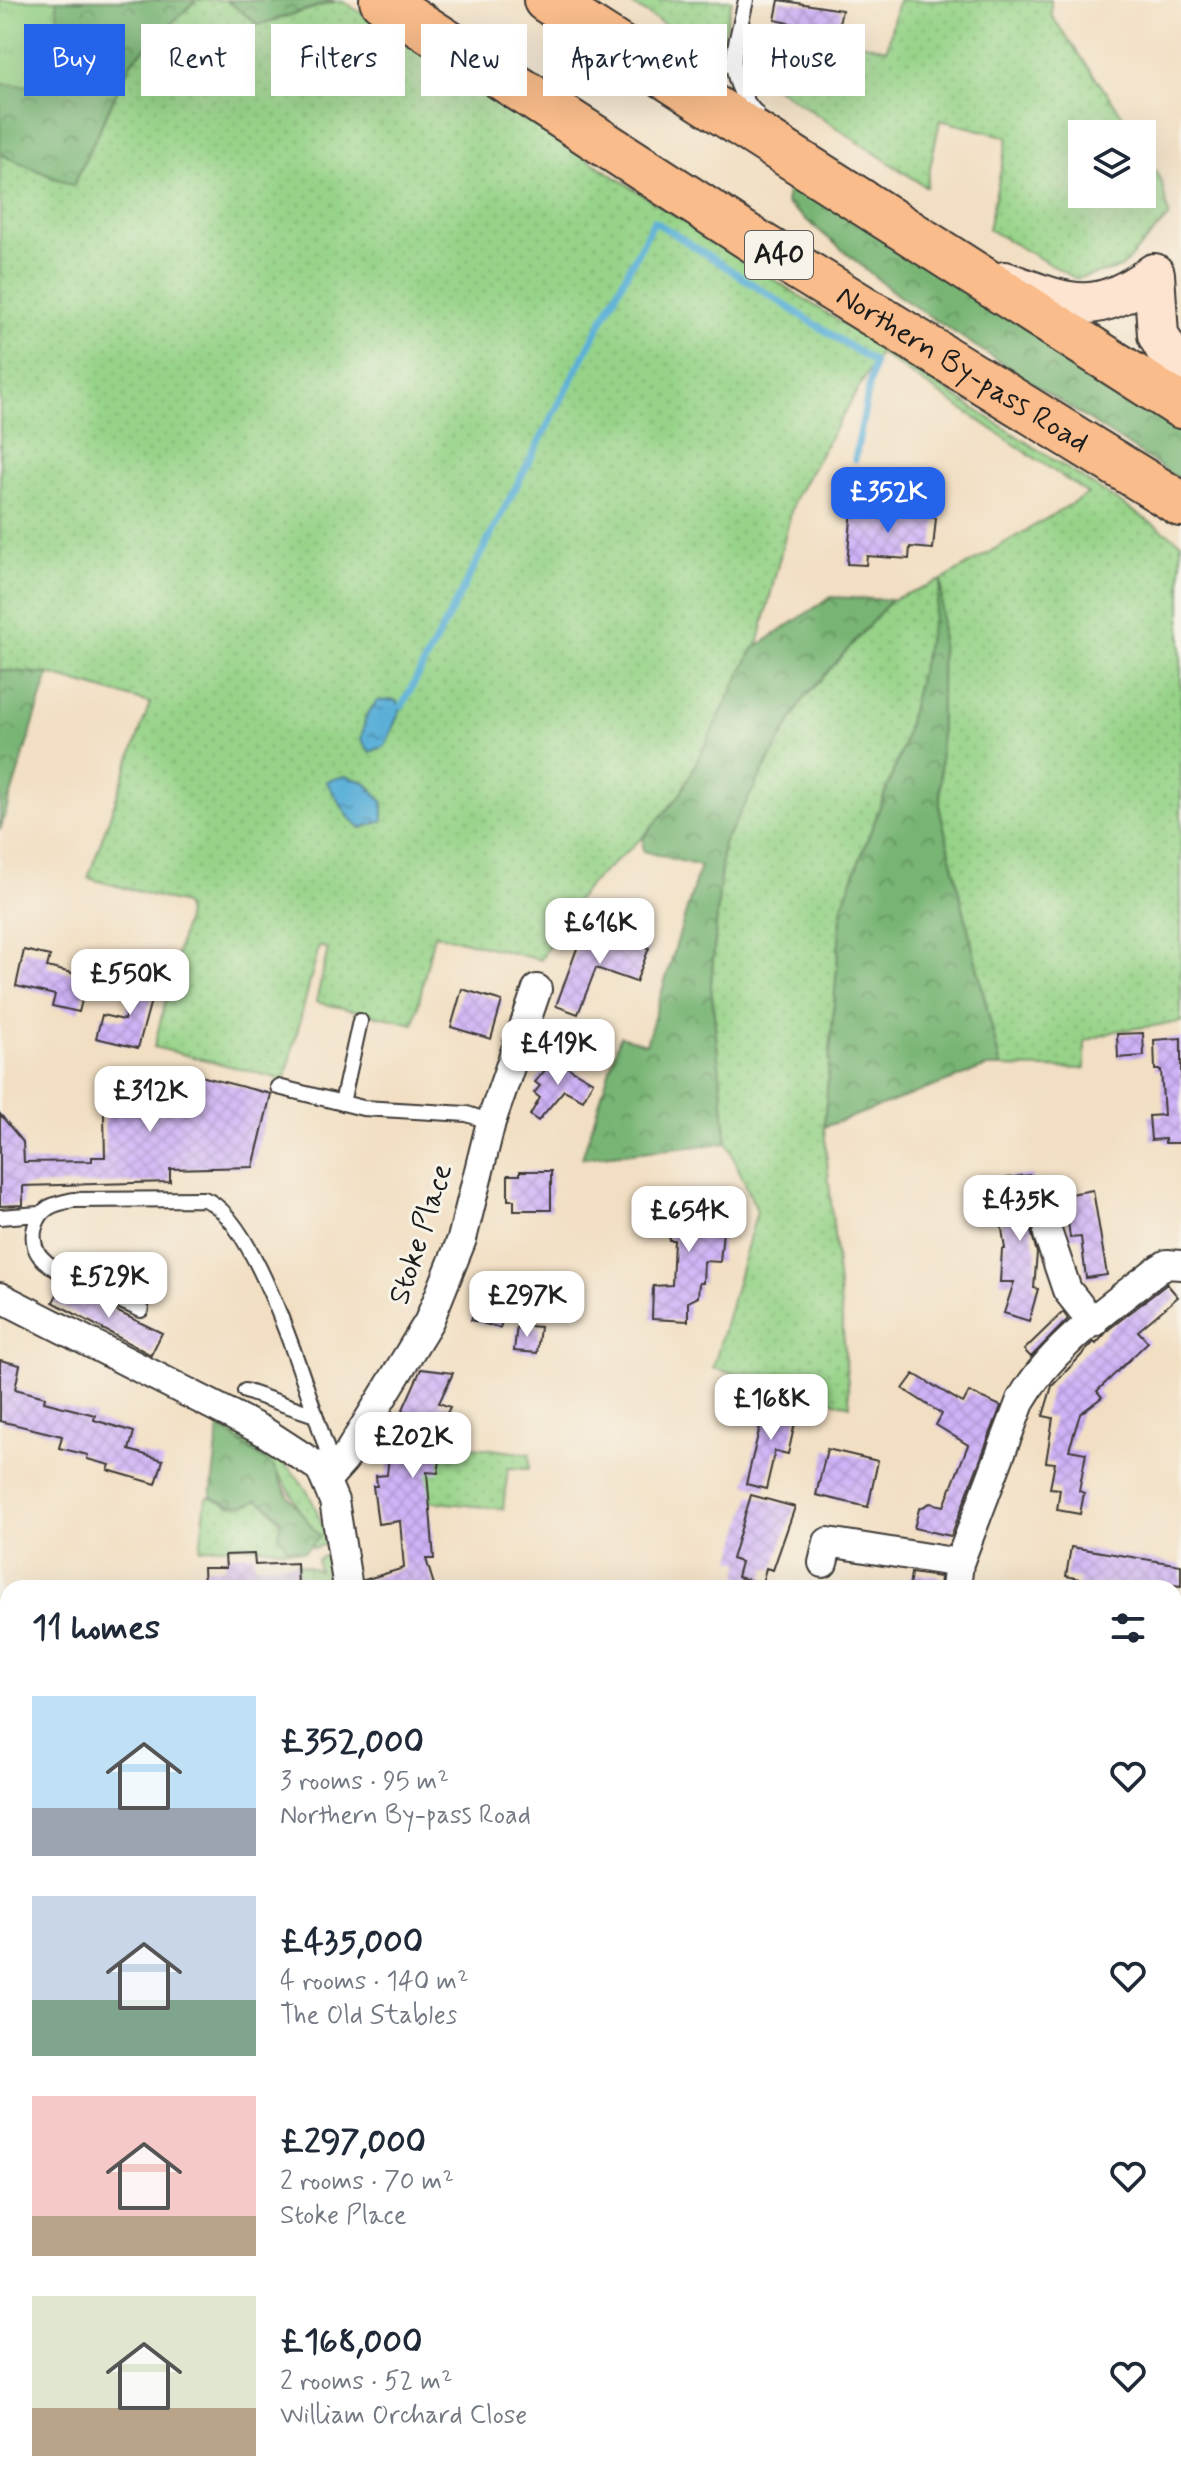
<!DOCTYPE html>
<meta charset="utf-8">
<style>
:root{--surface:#fff;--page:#f2f2f3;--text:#1f2937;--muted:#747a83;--accent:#2563eb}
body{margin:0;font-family:Mynerve,sans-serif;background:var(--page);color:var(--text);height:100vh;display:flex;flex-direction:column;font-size:30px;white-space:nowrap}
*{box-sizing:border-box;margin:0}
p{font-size:26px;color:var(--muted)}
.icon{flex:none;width:44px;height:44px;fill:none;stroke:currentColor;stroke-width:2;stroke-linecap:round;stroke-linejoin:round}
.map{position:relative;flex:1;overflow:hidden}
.sheet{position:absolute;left:0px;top:1580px;width:1182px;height:912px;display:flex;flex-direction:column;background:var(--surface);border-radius:24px 24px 0 0;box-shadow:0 8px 32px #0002}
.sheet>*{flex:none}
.top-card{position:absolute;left:24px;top:24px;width:1134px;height:72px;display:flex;gap:16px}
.fabs{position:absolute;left:1068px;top:120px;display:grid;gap:16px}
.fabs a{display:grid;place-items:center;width:88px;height:88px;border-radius:0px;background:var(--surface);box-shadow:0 8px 32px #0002;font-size:40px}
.price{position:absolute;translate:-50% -68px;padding:0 18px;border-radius:16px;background:#fff;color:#222;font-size:26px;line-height:52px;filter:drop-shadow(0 2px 4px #0008)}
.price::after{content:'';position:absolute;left:50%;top:48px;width:24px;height:18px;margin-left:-12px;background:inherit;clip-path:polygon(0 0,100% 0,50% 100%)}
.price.selected{background:var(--accent);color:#fff}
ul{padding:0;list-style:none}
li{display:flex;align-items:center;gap:24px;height:200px;padding:0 32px}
li span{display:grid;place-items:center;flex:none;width:224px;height:160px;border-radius:0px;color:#555}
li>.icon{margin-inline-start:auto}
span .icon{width:96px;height:96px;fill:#fffc;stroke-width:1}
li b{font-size:34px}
h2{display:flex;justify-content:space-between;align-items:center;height:96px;padding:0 32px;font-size:34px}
.chip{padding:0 28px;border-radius:0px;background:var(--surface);box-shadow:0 8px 32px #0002;font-size:28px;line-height:72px}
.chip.selected{background:var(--accent);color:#fff}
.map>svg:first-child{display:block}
</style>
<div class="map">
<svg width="1181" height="2492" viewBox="0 0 1181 2492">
<defs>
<pattern id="grass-dots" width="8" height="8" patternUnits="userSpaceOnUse" patternTransform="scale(2)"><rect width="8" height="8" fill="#96d388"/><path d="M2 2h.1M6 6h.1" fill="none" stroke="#81b575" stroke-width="1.8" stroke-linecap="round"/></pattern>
<pattern id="forest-crowns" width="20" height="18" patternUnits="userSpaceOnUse" patternTransform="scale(2)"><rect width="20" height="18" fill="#78b574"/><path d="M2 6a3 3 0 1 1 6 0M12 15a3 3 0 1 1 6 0" fill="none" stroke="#62925e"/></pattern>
<pattern id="park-tufts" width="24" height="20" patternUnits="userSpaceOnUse" patternTransform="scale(2)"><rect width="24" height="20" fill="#96d388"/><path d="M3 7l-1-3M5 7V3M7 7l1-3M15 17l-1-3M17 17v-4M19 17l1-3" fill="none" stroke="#81b575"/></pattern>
<pattern id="water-ripples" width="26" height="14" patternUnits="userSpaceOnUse" patternTransform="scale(2)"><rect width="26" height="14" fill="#5cb0d8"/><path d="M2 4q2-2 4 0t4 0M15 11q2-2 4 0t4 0" fill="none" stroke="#4b8eae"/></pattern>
<pattern id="building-cross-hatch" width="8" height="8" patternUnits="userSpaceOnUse" patternTransform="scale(2)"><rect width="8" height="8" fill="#cfb2f7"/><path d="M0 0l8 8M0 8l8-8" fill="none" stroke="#b198d3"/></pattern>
</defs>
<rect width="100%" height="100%" fill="#f7f3e8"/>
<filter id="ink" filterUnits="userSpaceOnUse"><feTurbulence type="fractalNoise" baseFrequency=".0125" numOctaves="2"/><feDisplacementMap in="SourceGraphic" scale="16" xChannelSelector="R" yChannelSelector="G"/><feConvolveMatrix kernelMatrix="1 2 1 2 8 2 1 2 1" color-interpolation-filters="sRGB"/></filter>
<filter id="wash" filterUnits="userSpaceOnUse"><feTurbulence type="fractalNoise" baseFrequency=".006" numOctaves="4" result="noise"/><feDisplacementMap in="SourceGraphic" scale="32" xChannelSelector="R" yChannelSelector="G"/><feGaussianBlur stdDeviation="1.8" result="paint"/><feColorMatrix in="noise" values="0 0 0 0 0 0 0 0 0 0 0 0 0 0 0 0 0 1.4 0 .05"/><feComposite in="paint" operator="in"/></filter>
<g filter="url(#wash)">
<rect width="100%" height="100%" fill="#f2dfc3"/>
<path fill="url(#grass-dots)" stroke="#597852" stroke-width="2" d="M196 0H227L258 25 341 0 1181 542V1022L1116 1031 1085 1041V1069L1001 1067 940 810 942 585 902 749 842 906 824 1127 850 1406 713 1368 757 1211 727 1143 711 985 723 844 802 701 891 600 942 580 1088 494 879 353 794 500 758 645 753 649 680 795 643 837 591 883 566 913 541 960 434 934 414 1024 316 1002 328 949 319 946 285 1080 154 1047 187 914 184 904 88 878 150 703 49 674 0 670V154L73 186 131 62Z
M625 0H732L718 58Z
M898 0H1051V15L1136 134H1082V194H1142V145L1162 183 1169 216 1121 268 1076 279 988 229 1008 137 940 120 926 187 744 66 754 19 887 49Z
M222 1422C281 1459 310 1471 327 1544L313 1548C292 1483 278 1463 219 1427Z
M426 1441 530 1454 529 1469 508 1468 503 1509 418 1500 405 1469 440 1455 424 1452Z
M211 1497 231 1506 257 1499C278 1512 282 1525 288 1548L304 1552 241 1545 200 1549 206 1498Z
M332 1552 338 1588H298L297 1563 319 1571 317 1559Z
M202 2484H1030L1031 2492H204Z"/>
<path fill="url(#forest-crowns)" stroke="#4a6848" stroke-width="2" d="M40 0H196L131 62 73 186 0 154V74Z
M227 0H332L334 1 258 25Z
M804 186 1181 421V480L897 295 786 203 788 187Z
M942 580 940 810 1001 1067H987L824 1127 842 906 902 749Z
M831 597 891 600 802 701 723 844 711 985 727 1143 582 1158 620 1036 646 1044 700 866 643 851V837L680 795 753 649Z
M0 670 49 674 0 830Z
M219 1427 273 1466 289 1497 320 1537 304 1552 288 1548 278 1535 281 1520 271 1508 257 1500C241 1510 228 1505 211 1497Z
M601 2484H678L681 2492H602Z
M759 2484H897L898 2492H759Z"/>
<path fill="url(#park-tufts)" stroke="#597852" stroke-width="2" d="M0 0H56L58 20 37 86 0 84Z"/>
<path fill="url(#water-ripples)" stroke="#3c667a" stroke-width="2" d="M394 700 402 706 385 746 370 752 361 739 366 716 377 701Z
M345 776 365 782 383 802V821L361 828 348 816 326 781Z"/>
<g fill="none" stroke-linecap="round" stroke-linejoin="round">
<path stroke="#5cb0d8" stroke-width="7" d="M402 706 654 221 874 362 855 459"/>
</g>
<g id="blocks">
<path fill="url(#building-cross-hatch)" d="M779 0 842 10 837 33 775 20Z
M852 509 936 518 933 549 910 547 909 559 867 556 866 565 847 564Z
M583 932 603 939 606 933 649 948 636 982 596 968 578 1014 556 1006Z
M24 950 50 956 47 967 88 977 79 1012 52 1006 55 995 16 986Z
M135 977 156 982 138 1048 96 1038 102 1015 124 1020Z
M462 989 502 1001 491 1039 451 1027Z
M1143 1033 1144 1056 1118 1058 1117 1034Z
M1181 1038V1143H1165V1139L1151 1140 1149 1116 1164 1115 1161 1070H1155L1154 1040Z
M551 1063 557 1068 560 1063 593 1082 583 1100 564 1090 538 1121 530 1115 540 1098 534 1093 540 1086 535 1082Z
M185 1072 271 1094 253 1167 170 1169V1182L23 1186V1205L0 1206V1114L23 1142 24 1162 92 1161V1157H105L103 1073Z
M520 1171H551V1210H514V1200H508V1175H520Z
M1031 1175 1033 1186 1042 1185 1039 1220 1031 1231 1037 1253 1034 1288 1038 1289 1029 1321 1004 1313 1014 1282H1000L1002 1249H1005L997 1195 1009 1194 1006 1178Z
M1093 1190 1107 1275 1086 1278 1081 1237 1070 1238 1065 1195Z
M670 1195 704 1196 703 1203 721 1204V1210L725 1211 720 1262 704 1261 703 1283H699L698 1297 688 1302V1321L652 1319 653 1286 672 1285 674 1240H669Z
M1167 1284 1178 1297 1138 1331 1148 1342 1097 1391 1102 1397 1080 1414 1069 1450 1086 1453 1079 1491 1084 1493 1080 1514 1057 1510 1060 1489 1050 1488 1055 1463 1046 1462 1053 1418 1043 1416 1052 1386 1094 1342 1096 1344 1109 1329Z
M62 1285 162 1333 151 1355 53 1302Z
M484 1285 511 1292 500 1328 471 1320Z
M1063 1312 1068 1319 1031 1357 1024 1350Z
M517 1325 540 1327 537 1353 514 1351Z
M0 1360 20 1365 15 1389 45 1397 44 1402 95 1415 94 1420 134 1432 129 1450 163 1460 156 1484 108 1470 110 1465 87 1459 88 1455 59 1448 62 1436 0 1421Z
M421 1369 453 1373 439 1403 450 1407 445 1417 449 1418 434 1454 441 1455 438 1473 427 1472 434 1559H426L435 1588H365L364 1580 404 1568 400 1521 378 1524 373 1486H377L376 1476 387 1475 391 1436Z
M914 1374 963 1403 969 1392 1001 1406 951 1536 914 1528 919 1509 930 1503 944 1506 968 1445 936 1425 942 1414 903 1389Z
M766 1402 798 1410 788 1454 775 1451 766 1489 746 1484Z
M827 1449 878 1461 868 1507 816 1495Z
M751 1495 795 1507 773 1570 766 1568 762 1583 737 1577 741 1562 732 1559Z
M1071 1547 1181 1565V1586L1159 1583 1158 1588H1132L1105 1583 1104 1588H1078L1080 1579 1066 1576Z
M254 1554 255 1565 297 1563 298 1588H204L203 1568H226L225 1555Z
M911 1573 940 1577 939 1588H909Z"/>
</g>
</g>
<g filter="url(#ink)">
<use href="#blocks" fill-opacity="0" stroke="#3c3935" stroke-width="2"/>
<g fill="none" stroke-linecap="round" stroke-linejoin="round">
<defs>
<path id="lane" d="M746 0C736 48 720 74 757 114
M676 66 715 69 733 61
M278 1087 363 1108 467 1114 491 1122
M342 1103 360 1021
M0 1217 39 1214
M141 1310C114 1297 59 1278 40 1256 34 1249 32 1236 35 1227 41 1207 53 1204 73 1200L204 1199C256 1216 309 1397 327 1450L320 1468
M245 1391 315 1415
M0 1787 8 1794
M0 2381 8 2372"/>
<path id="street" d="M1048 1234 1067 1290 1093 1323
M0 1297 263 1431 320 1468 334 1501 348 1588
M327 1479 344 1460 429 1321 462 1239 491 1122 537 989
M823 1563 828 1542 959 1563
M956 1588 959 1563 1021 1400C1052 1346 1109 1308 1156 1271L1167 1264 1181 1265
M1174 1807 1181 1794
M1174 1888 1181 1889
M172 2484 174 2492
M1038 2484 1039 2492
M1126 2492V2484"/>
<path id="secondary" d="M1154 274 1158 335 1181 376
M1005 282C1070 305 1093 318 1154 274"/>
<g id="highway">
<path id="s1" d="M382 0 750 238 1181 504"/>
<path d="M546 0 1181 406"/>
</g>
</defs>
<use href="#lane" stroke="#3c3935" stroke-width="18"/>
<use href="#street" stroke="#3c3935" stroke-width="32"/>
<use href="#secondary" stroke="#3c3935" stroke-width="44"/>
<use href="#highway" stroke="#3c3935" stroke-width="48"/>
<use href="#lane" stroke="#fff" stroke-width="14"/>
<use href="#street" stroke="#fff" stroke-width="28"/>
<use href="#secondary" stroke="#fde4d0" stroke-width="40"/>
<use href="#highway" stroke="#f9bc8a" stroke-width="44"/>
</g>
</g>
<g text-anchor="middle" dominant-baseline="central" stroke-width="6" stroke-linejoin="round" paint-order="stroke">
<rect fill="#f7f3e8" stroke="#5e5c59" stroke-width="2" x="745" y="231" width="68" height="48" rx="6"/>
<g font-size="28" font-weight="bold" fill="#1c1c1c">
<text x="779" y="255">A40</text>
</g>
<g font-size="30" fill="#1c1c1c" stroke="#f7f3e8">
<text stroke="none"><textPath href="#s1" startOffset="688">Northern By-pass Road</textPath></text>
<text transform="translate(421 1234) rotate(-72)">Stoke Place</text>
</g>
</g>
</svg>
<div class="fabs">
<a><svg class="icon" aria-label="layers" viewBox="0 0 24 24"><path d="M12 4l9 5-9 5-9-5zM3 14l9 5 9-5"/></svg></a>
</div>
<b class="price selected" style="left:888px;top:535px">£352K</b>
<b class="price" style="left:600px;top:966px">£616K</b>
<b class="price" style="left:130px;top:1017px">£550K</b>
<b class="price" style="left:558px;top:1087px">£419K</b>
<b class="price" style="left:150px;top:1134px">£312K</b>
<b class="price" style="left:1020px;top:1243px">£435K</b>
<b class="price" style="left:689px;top:1254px">£654K</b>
<b class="price" style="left:109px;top:1320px">£529K</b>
<b class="price" style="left:527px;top:1339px">£297K</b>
<b class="price" style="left:771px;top:1442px">£168K</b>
<b class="price" style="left:413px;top:1480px">£202K</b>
<div class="top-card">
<a class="chip selected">Buy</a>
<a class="chip">Rent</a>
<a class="chip">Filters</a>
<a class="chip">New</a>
<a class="chip">Apartment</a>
<a class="chip">House</a>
</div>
<section class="sheet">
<h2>11 homes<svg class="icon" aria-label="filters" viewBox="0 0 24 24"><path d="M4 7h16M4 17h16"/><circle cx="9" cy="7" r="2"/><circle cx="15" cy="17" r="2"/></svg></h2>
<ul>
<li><span style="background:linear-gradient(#bfe0f5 70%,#9aa5b1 0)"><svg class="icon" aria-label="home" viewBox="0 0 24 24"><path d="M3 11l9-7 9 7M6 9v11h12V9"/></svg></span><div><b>£352,000</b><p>3 rooms · 95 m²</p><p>Northern By-pass Road</p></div><svg class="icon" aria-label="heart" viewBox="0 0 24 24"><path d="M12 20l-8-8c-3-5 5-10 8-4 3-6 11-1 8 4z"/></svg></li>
<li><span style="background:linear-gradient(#c9d6e8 65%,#7fa58c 0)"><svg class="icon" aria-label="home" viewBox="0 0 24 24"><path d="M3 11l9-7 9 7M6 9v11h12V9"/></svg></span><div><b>£435,000</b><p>4 rooms · 140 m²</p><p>The Old Stables</p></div><svg class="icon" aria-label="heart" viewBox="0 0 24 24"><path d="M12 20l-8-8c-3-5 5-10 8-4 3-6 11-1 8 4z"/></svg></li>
<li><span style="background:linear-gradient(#f6c9c9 75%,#b9a48a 0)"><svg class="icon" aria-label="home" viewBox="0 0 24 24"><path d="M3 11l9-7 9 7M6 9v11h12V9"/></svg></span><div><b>£297,000</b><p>2 rooms · 70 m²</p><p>Stoke Place</p></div><svg class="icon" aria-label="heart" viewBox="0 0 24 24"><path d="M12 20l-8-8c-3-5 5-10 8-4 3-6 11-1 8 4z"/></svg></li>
<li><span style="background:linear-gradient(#dfe7d0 70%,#b9a48a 0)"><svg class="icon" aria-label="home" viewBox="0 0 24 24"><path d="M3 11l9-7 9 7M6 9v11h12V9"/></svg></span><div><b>£168,000</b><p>2 rooms · 52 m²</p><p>William Orchard Close</p></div><svg class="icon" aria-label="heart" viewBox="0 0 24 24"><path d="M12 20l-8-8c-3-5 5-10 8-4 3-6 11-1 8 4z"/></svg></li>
</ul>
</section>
</div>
